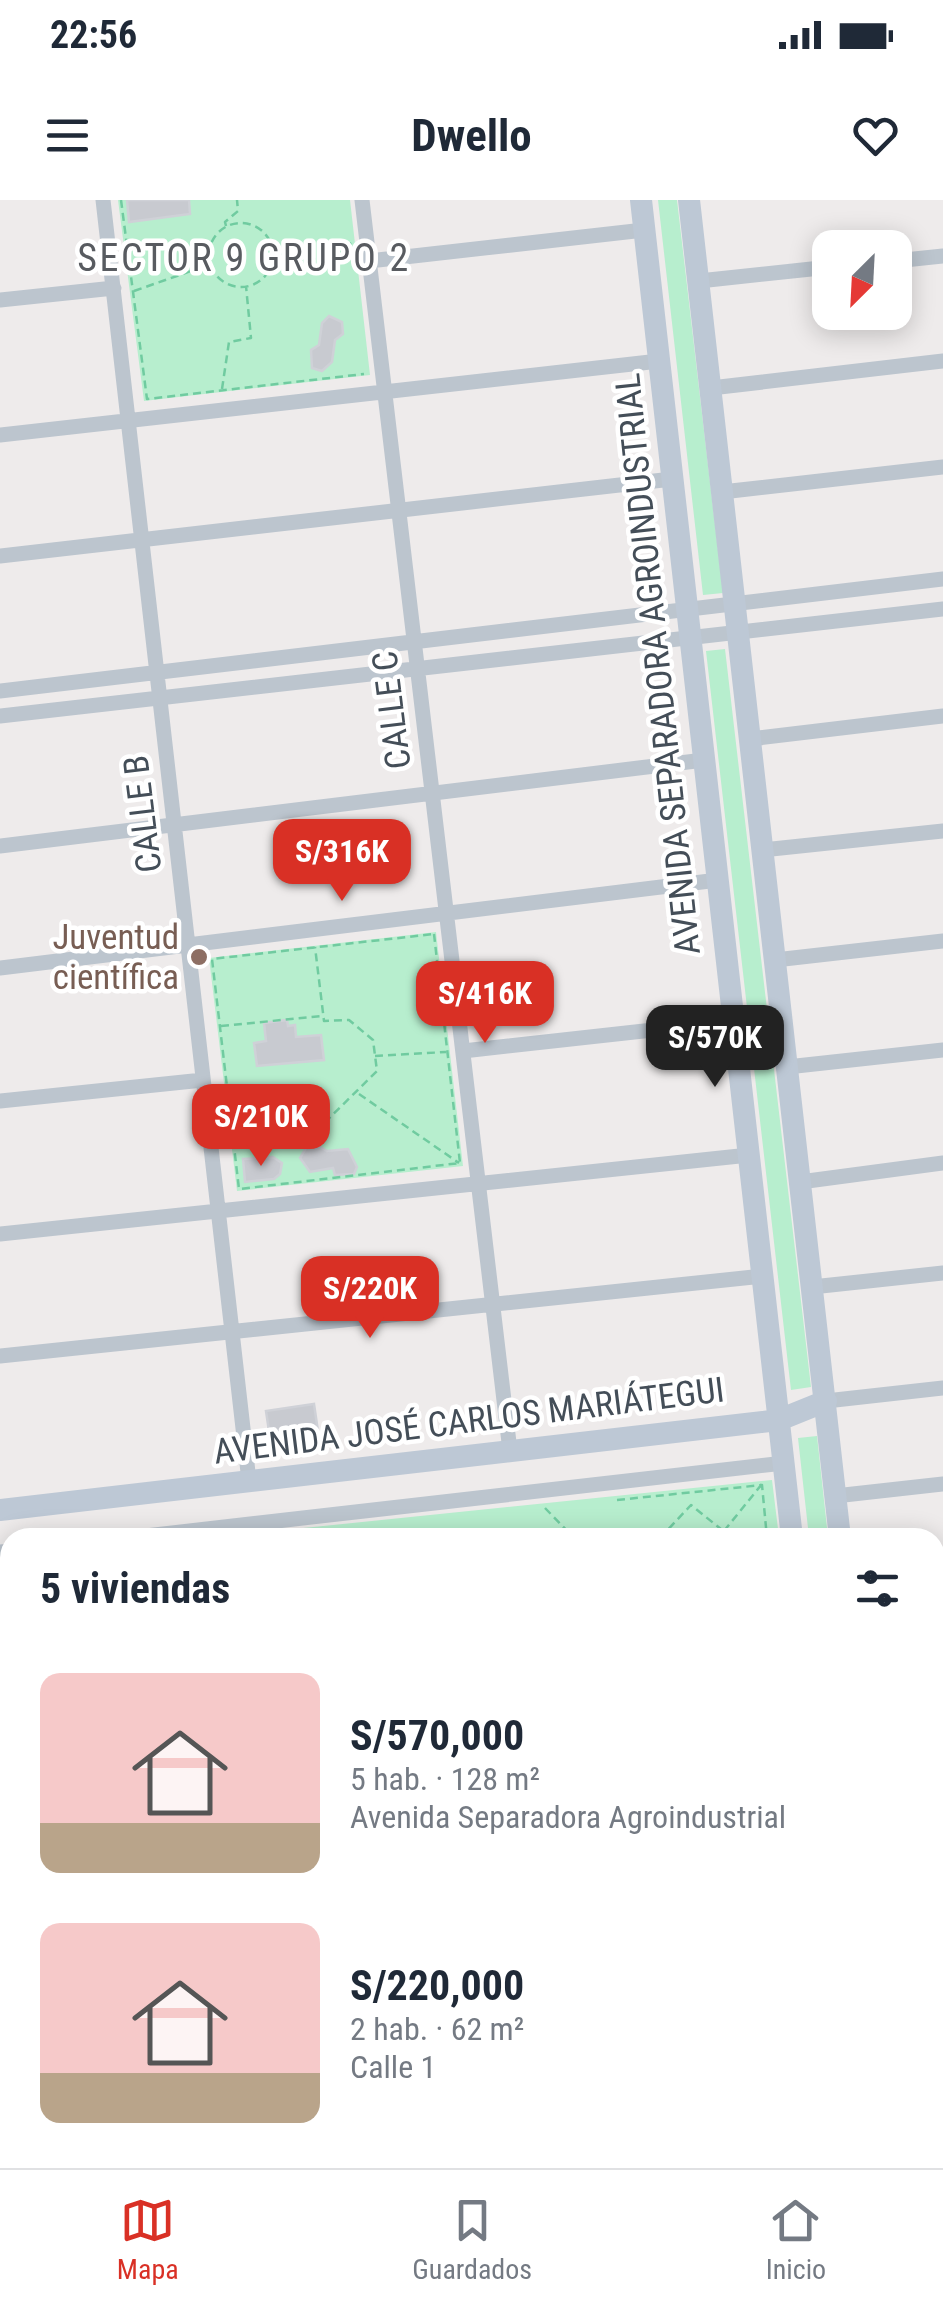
<!DOCTYPE html>
<html lang="es">
<meta charset="utf-8">
<style>
:root{--surface:#fff;--page:#f2f2f3;--text:#1f2937;--muted:#747a83;--line:#e0e1e3;--accent:#d93025}
body{margin:0;font-family:"Roboto Condensed",sans-serif;background:var(--page);color:var(--text);height:100vh;display:flex;flex-direction:column;font-size:38px;white-space:nowrap}
*{box-sizing:border-box;margin:0}
p{font-size:32px;color:var(--muted)}
.icon{flex:none;width:55px;height:55px;fill:none;stroke:currentColor;stroke-width:2;stroke-linecap:round;stroke-linejoin:round}
.map{position:relative;flex:1;overflow:hidden}
.sheet{position:absolute;left:0px;top:1328px;width:945px;height:642px;display:flex;flex-direction:column;background:var(--surface);border-radius:30px 30px 0 0;box-shadow:0 5px 25px #0003}
.sheet>*{flex:none}
.needle{width:65px;rotate:204deg}
.fabs{position:absolute;left:812px;top:30px;display:grid;gap:20px}
.fabs a{display:grid;place-items:center;width:100px;height:100px;border-radius:20px;background:var(--surface);box-shadow:0 5px 25px #0003;font-size:50px}
.price{position:absolute;translate:-50% -85px;padding:0 22px;border-radius:20px;background:var(--accent);color:#fff;font-size:32px;line-height:65px;filter:drop-shadow(0 2px 5px #0008)}
.price::after{content:'';position:absolute;left:50%;top:60px;width:30px;height:22px;margin-left:-15px;background:inherit;clip-path:polygon(0 0,100% 0,50% 100%)}
.price.on{background:#222;color:#fff}
ul{padding:0;list-style:none}
li{display:flex;align-items:center;gap:30px;height:250px;padding:0 40px}
li span{display:grid;place-items:center;flex:none;width:280px;height:200px;border-radius:20px;color:#555}
li>.icon{margin-inline-start:auto}
span .icon{width:120px;height:120px;fill:#fffc;stroke-width:1}
li b{font-size:42px}
h2{display:flex;justify-content:space-between;align-items:center;height:120px;padding:0 40px;font-size:42px}
.status{display:flex;justify-content:space-between;align-items:center;height:70px;padding:0 50px;background:var(--surface);direction:ltr}
.status svg{height:28px;fill:currentColor}
header{display:flex;justify-content:space-between;align-items:center;height:130px;padding:0 40px;background:var(--surface);font-size:45px;font-weight:700}
.dock{display:flex;justify-content:space-around;align-items:center;height:140px;border-top:2px solid var(--line);background:var(--surface);font-size:28px;color:var(--muted)}
.dock a{display:grid;justify-items:center;gap:5px}
.dock .on{color:var(--accent)}
.map>svg:first-child{display:block}
</style>
<div class="status"><b>22:56</b><svg viewBox="0 0 49 12"><path d="M0 12V9h3v3zM5 12V6h3v6zM10 12V3h3v9zM15 12V0h3v12zM26 1h20v11H26zM47 4h2v5h-2z"/></svg></div>
<header><svg class="icon" aria-label="menu" viewBox="0 0 24 24"><path d="M4 6h16M4 12h16M4 18h16"/></svg>Dwello<svg class="icon" aria-label="heart" viewBox="0 0 24 24"><path d="M12 20l-8-8c-3-5 5-10 8-4 3-6 11-1 8 4z"/></svg></header>
<div class="map">
<svg width="943" height="1968" viewBox="0 0 943 1968">
<rect width="100%" height="100%" fill="#eeebeb"/>
<path fill="#b7eece" d="M118 0H350L370 175 144 201Z
M658 0H677L723 393 703 395Z
M725 449 811 1187 791 1190 706 451Z
M436 732 463 966 237 991 209 758Z
M817 1236 828 1337H809L798 1238Z
M772 1280 779 1337H216Z
M0 1557 10 1664V1900L0 1814Z"/>
<path fill="#c8cad0" stroke="#cfd1d7" stroke-width="2.5" d="M127 0H189L190 14 129 22Z
M329 116 342 122 343 134 335 140 332 162 322 171 312 168 311 150 319 145 322 123Z
M287 820 288 826 295 825 296 837 321 835 324 860 257 866 254 843 266 841 264 823Z
M310 941 327 951 348 949 357 967 354 974 335 975 333 968 310 972 300 958Z
M273 957 282 963 280 974 274 979 245 982 243 959Z
M314 1204 320 1245 272 1251 266 1211Z"/>
<g fill="none" stroke-linecap="round" stroke-linejoin="round">
<path stroke="#70cba0" stroke-width="2.5" stroke-dasharray="8 5" stroke-linecap="butt" d="M121 0 147 199 364 174
M209 55a32 32 0 1 1 64 0a32 32 0 1 1-64 0Z
M226 26 225 22 238 11 237 0
M271 69 284 71 352 43
M134 91 211 64
M222 189 229 142 251 138 246 86
M434 734 460 963 239 989 212 759Z
M221 826 322 816
M375 856 446 852
M359 894 459 963
M224 918 263 914 292 940 310 937 377 871 373 840 349 820 324 821 315 747
M617 1300 762 1285 767 1338
M545 1308 574 1338
M724 1331 762 1284
M660 1338 691 1305 732 1338
M340 1960H351"/>
<path stroke="#bcc5ce" stroke-width="8" d="M935 1673 943 1672
M935 1926 943 1925"/>
<path stroke="#bcc5ce" stroke-width="15" d="M103 0 249 1281
M362 0 510 1251
M369 61 644 30
M895 61 943 56
M699 81 830 67
M0 100 114 88
M711 188 943 161
M0 235 659 161
M722 292 943 267
M0 356 672 279
M0 491 943 379
M0 516 943 409
M750 539 943 516
M0 646 704 560
M762 650 943 631
M775 760 943 741
M0 768 718 680
M463 851 734 821
M787 867 943 850
M0 901 203 880
M800 982 943 963
M0 1034 749 955
M812 1087 943 1073
M0 1156 763 1076
M826 1201 943 1188
M835 1296 943 1284
M128 1338 784 1263
M0 1352 10 1351
M935 1385 943 1384
M935 1952 943 1951
M323 1960V1968
M709 1960 710 1968
M441 1968 524 1960"/>
<path stroke="#bdc8d5" stroke-width="22" d="M641 0 792 1338
M689 0 840 1338
M0 1310 779 1220 826 1201
M0 1453 10 1565
M0 1934 4 1968
M45 1960 46 1968
M863 1960 864 1968
M910 1960 911 1968"/>
</g>
<circle fill="#8d6e63" stroke="#fff" stroke-width="4" cx="199" cy="757" r="10"/>
<g text-anchor="middle" dominant-baseline="central" stroke-width="9" stroke-linejoin="round" paint-order="stroke">
<g font-size="35" fill="#444e58" stroke="#fff">
<text transform="translate(658 464) rotate(-96)">AVENIDA SEPARADORA AGROINDUSTRIAL</text>
<text transform="translate(392 510) rotate(-97)">CALLE C</text>
<text transform="translate(143 614) rotate(-97)">CALLE B</text>
<text transform="translate(469 1221) rotate(-7)">AVENIDA JOSÉ CARLOS MARIÁTEGUI</text>
</g>
<g font-size="35" fill="#785e54" stroke="#fff" text-anchor="end">
<text x="179" y="737">Juventud<tspan x="179" dy="40">científica</tspan></text>
</g>
<g font-size="38" letter-spacing="2.5" fill="#585b60" stroke="#fff">
<text x="244" y="58">SECTOR 9 GRUPO 2</text>
</g>
</g>
</svg>
<div class="fabs">
<a><svg class="needle" viewBox="-14 -14 28 28"><path d="M0-13l5 13h-10z" fill="#e53935"/><path d="M0 13l5-13h-10z" fill="#747a83"/></svg></a>
</div>
<b class="price" style="left:342px;top:704px">S/316K</b>
<b class="price" style="left:485px;top:846px">S/416K</b>
<b class="price on" style="left:715px;top:890px">S/570K</b>
<b class="price" style="left:261px;top:969px">S/210K</b>
<b class="price" style="left:370px;top:1141px">S/220K</b>
<section class="sheet">
<h2>5 viviendas<svg class="icon" aria-label="filters" viewBox="0 0 24 24"><path d="M4 7h16M4 17h16"/><circle cx="9" cy="7" r="2"/><circle cx="15" cy="17" r="2"/></svg></h2>
<ul>
<li><span style="background:linear-gradient(#f6c9c9 75%,#b9a48a 0)"><svg class="icon" aria-label="home" viewBox="0 0 24 24"><path d="M3 11l9-7 9 7M6 9v11h12V9"/></svg></span><div><b>S/570,000</b><p>5 hab. · 128 m²</p><p>Avenida Separadora Agroindustrial</p></div></li>
<li><span style="background:linear-gradient(#f6c9c9 75%,#b9a48a 0)"><svg class="icon" aria-label="home" viewBox="0 0 24 24"><path d="M3 11l9-7 9 7M6 9v11h12V9"/></svg></span><div><b>S/220,000</b><p>2 hab. · 62 m²</p><p>Calle 1</p></div></li>
</ul>
</section>
</div>
<nav class="dock">
<a class="on"><svg class="icon" aria-label="map" viewBox="0 0 24 24"><path d="M3 6l6-2 6 2 6-2v14l-6 2-6-2-6 2zM9 4v14M15 6v14"/></svg>Mapa</a>
<a><svg class="icon" aria-label="saved" viewBox="0 0 24 24"><path d="M7 4h10v16l-5-4-5 4z"/></svg>Guardados</a>
<a><svg class="icon" aria-label="home" viewBox="0 0 24 24"><path d="M3 11l9-7 9 7M6 9v11h12V9"/></svg>Inicio</a>
</nav>
